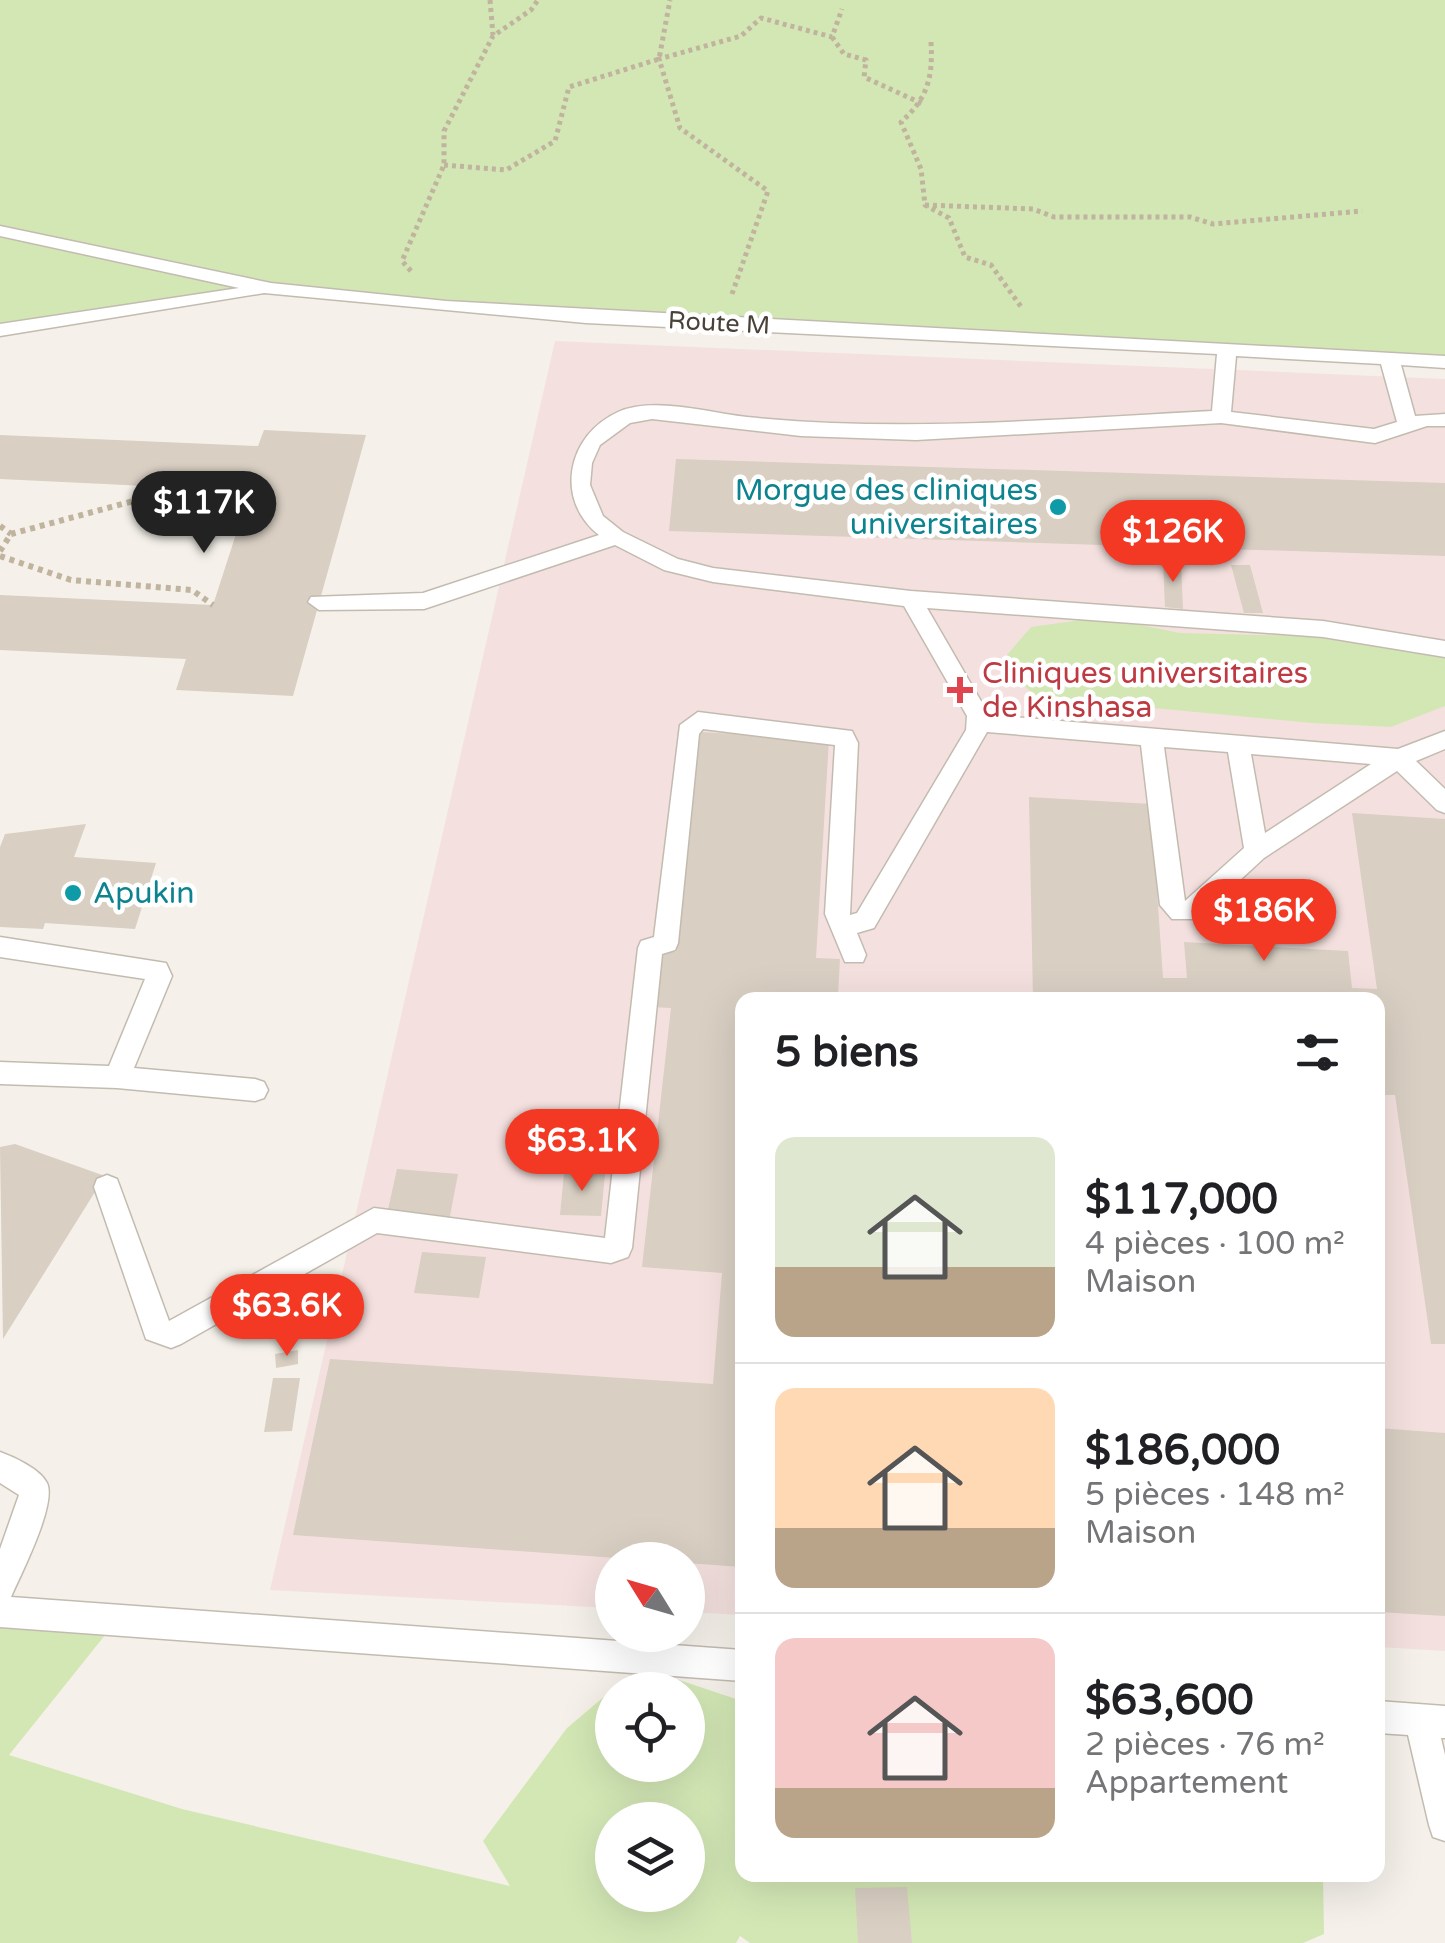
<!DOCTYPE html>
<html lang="fr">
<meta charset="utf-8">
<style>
:root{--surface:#fff;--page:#f6f6f6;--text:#202124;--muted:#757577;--line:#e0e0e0;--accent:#f33923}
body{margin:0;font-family:"Varela Round",sans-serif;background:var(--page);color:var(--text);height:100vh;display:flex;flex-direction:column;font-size:38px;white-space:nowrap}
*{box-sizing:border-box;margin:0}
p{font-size:32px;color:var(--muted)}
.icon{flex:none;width:55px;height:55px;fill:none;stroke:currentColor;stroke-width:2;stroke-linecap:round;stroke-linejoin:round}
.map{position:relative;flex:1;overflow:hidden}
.drawer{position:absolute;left:735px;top:992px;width:650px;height:890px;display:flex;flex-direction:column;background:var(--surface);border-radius:20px;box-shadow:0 10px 40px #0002}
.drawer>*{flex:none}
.needle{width:65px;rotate:307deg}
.controls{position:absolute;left:595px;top:1542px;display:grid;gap:20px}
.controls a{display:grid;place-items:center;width:110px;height:110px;border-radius:50%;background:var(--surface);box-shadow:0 10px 40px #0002;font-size:50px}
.price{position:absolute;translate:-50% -85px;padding:0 22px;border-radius:35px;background:var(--accent);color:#fff;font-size:32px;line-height:65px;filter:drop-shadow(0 2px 5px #0008)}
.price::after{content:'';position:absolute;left:50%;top:60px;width:30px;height:22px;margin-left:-15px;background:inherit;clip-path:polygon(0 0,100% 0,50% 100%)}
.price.selected{background:#222;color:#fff}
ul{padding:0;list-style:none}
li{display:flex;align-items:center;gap:30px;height:250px;padding:0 40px}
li+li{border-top:2px solid var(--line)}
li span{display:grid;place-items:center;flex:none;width:280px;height:200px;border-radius:20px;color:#555}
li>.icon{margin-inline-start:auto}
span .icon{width:120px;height:120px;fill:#fffc;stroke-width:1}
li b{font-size:42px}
h2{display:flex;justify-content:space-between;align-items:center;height:120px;padding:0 40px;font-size:42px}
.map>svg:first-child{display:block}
</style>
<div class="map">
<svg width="1445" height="1943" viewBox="0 0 1445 1943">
<rect width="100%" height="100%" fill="#f5f1ea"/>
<path fill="#f4e1df" d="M555 341 1445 379V1651L1378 1647V1000H742V1615L688 1612V1560H612V1608L270 1590Z"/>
<path fill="#d3e7b5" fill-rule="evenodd" d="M0 0H1445V362L721 323 271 289 0 333Z
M1102 617 1180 633 1308 636 1445 658V706L1391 727 1312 723 1037 697 999 664 1031 627Z
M0 1610 118 1619 9 1755 182 1809 510 1886 483 1841 567 1728 612 1690V1765H688V1690H613L640 1667 742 1701V1875H1323L1324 1934 1303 1943H750L740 1936 736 1943H0ZM612 1820H688V1895H612Z"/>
<path fill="#d9cfc3" d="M264 430 366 435 293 696 176 690 186 659 0 650V595L213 605 250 491 0 479V435L258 446Z
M676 459 1445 483V556L669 531Z
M1163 561 1181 562 1183 609 1165 607Z
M1231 565H1250L1263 613H1244Z
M700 732 829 739 816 958 840 959 838 995 871 997 742 1000V1567L293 1535 330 1359 713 1384 722 1273 642 1267 671 1008 652 1007 659 952H676Z
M1029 797 1151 804 1163 978H1187L1184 942 1348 951 1352 988 1377 989 1352 813 1445 819V1344H1431L1395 1095H1378V1000H1033Z
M86 824 74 857 156 863 135 929 45 923 43 929 0 927V847L5 834Z
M15 1144 105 1176 3 1339 0 1147Z
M397 1169 458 1174 446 1237 383 1232Z
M564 1173 605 1174 601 1216 560 1215Z
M422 1252 486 1257 479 1298 414 1293Z
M298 1350V1364L276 1368 275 1354Z
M273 1378H300L292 1431 264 1432Z
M1378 1428 1445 1433V1616L1378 1612Z
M907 1887 912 1943H858L855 1888Z"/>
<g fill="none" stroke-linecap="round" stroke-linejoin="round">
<defs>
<path id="service" d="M0 226 271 283 446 301 1445 356V368L1401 365 1415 416 1445 414V426H1427L1375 443 1221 423 916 440 801 436 652 419 630 423 600 445 592 463 590 485 603 516 623 532 678 559 713 568 911 591 1323 621 1445 641V657L1323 637 927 608 989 715 1398 749 1445 731V749L1416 761 1445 789V813L1437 810 1397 771 1264 858 1198 919H1172L1160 905 1141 745 987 732 874 928 857 933 866 955 863 962H845L825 914 835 745 703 729 699 734 678 943 675 950 662 954 632 1248 628 1257 611 1263 377 1233 181 1344 171 1348 146 1339 94 1187 97 1179 107 1175 117 1179 120 1187 169 1321 374 1208 605 1238 638 948 641 941 654 937 680 725 698 712 852 731 858 743 850 915 857 913 966 730 967 716 904 606 713 582 664 570 615 545 424 609 319 610 308 602 311 597 423 593 599 535C554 500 567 435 618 412 654 396 709 413 747 417 902 433 1056 419 1212 411L1217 354 586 323 264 293 0 336V324L239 288 0 236ZM1236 356 1381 364 1397 422 1374 429 1231 412ZM1164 747 1228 752 1244 848 1185 901ZM1251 754 1371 764 1265 833Z
M0 937 166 963 172 976 134 1068 255 1079 264 1082 268 1090 264 1098 255 1101 117 1088 0 1084V1062L109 1066 145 979 0 957Z
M0 1452C14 1457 40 1469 47 1483 57 1504 21 1574 11 1597L742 1650V1681L0 1627V1549L19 1495 0 1483Z
M1378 1701 1445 1706V1738H1441L1445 1755V1841L1433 1837 1429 1825 1408 1735 1378 1733Z"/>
</defs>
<use href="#service" stroke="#c3bbb0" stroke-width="3"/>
<path stroke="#c1b49f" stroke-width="5" stroke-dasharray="4 4" stroke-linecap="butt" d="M490 0 493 35
M832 37 844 54 866 60 864 77 923 104
M931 42C933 77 928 98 901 122L921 169 925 205 949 218 965 257 991 265 1022 308
M444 165 506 170 555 141 569 87 659 59 670 0
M925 205 1033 209 1054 217H1190L1213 224 1362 211
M411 271 402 261 444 165V131L493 36 531 10 538 0
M732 294 768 191 680 128 659 59 741 36 761 18 832 37 842 9
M154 495 180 488"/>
<path stroke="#c1b49f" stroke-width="6" stroke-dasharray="5 5" stroke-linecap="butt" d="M0 526 11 534
M0 551 11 534 163 493
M0 556 71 580 192 590 213 605"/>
<use href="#service" fill="#fff" fill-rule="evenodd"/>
</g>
<g fill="#0f9aa8" stroke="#fff" stroke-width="4">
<circle cx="1058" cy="507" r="10"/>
<circle cx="73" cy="893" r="10"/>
</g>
<path fill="#e0444e" stroke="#fff" stroke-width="4" d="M955 675h10v10h10v10h-10v10h-10v-10h-10v-10h10z"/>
<g text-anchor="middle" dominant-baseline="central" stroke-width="9" stroke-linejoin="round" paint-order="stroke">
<g font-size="25" fill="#494238" stroke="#fff">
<text transform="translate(719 323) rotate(3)">Route M</text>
</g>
<g font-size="30" fill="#0d838f" stroke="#fff" text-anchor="end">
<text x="1038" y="490">Morgue des cliniques<tspan x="1038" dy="34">universitaires</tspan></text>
<text x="93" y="893" text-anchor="start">Apukin</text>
</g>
<g font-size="30" fill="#be3a42" stroke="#fff" text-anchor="start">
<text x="982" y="673">Cliniques universitaires<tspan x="982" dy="34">de Kinshasa</tspan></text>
</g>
</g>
</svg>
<div class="controls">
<a><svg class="needle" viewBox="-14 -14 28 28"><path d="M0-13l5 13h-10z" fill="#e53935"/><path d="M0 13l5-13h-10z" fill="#757577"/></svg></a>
<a><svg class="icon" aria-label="locate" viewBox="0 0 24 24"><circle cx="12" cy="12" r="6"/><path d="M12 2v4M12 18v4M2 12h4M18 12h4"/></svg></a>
<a><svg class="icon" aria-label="layers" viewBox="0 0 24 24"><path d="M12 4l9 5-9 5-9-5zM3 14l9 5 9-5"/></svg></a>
</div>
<b class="price selected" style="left:204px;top:556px">$117K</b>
<b class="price" style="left:1173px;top:585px">$126K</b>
<b class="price" style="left:1264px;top:964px">$186K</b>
<b class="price" style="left:582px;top:1194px">$63.1K</b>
<b class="price" style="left:287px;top:1359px">$63.6K</b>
<section class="drawer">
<h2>5 biens<svg class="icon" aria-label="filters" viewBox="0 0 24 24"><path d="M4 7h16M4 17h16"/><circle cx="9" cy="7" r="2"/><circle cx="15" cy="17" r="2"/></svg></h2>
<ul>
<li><span style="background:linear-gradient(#dfe7d0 65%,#b9a48a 0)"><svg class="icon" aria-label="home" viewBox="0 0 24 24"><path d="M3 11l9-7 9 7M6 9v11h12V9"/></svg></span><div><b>$117,000</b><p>4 pièces · 100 m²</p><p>Maison</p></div></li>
<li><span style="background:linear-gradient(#ffd9b3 70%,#b9a48a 0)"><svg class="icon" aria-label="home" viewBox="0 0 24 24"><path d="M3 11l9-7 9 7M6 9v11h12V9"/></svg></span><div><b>$186,000</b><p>5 pièces · 148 m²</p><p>Maison</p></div></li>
<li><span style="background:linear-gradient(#f6c9c9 75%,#b9a48a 0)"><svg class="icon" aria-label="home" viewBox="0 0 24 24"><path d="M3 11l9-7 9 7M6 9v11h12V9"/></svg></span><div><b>$63,600</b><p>2 pièces · 76 m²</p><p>Appartement</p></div></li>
</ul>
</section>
</div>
